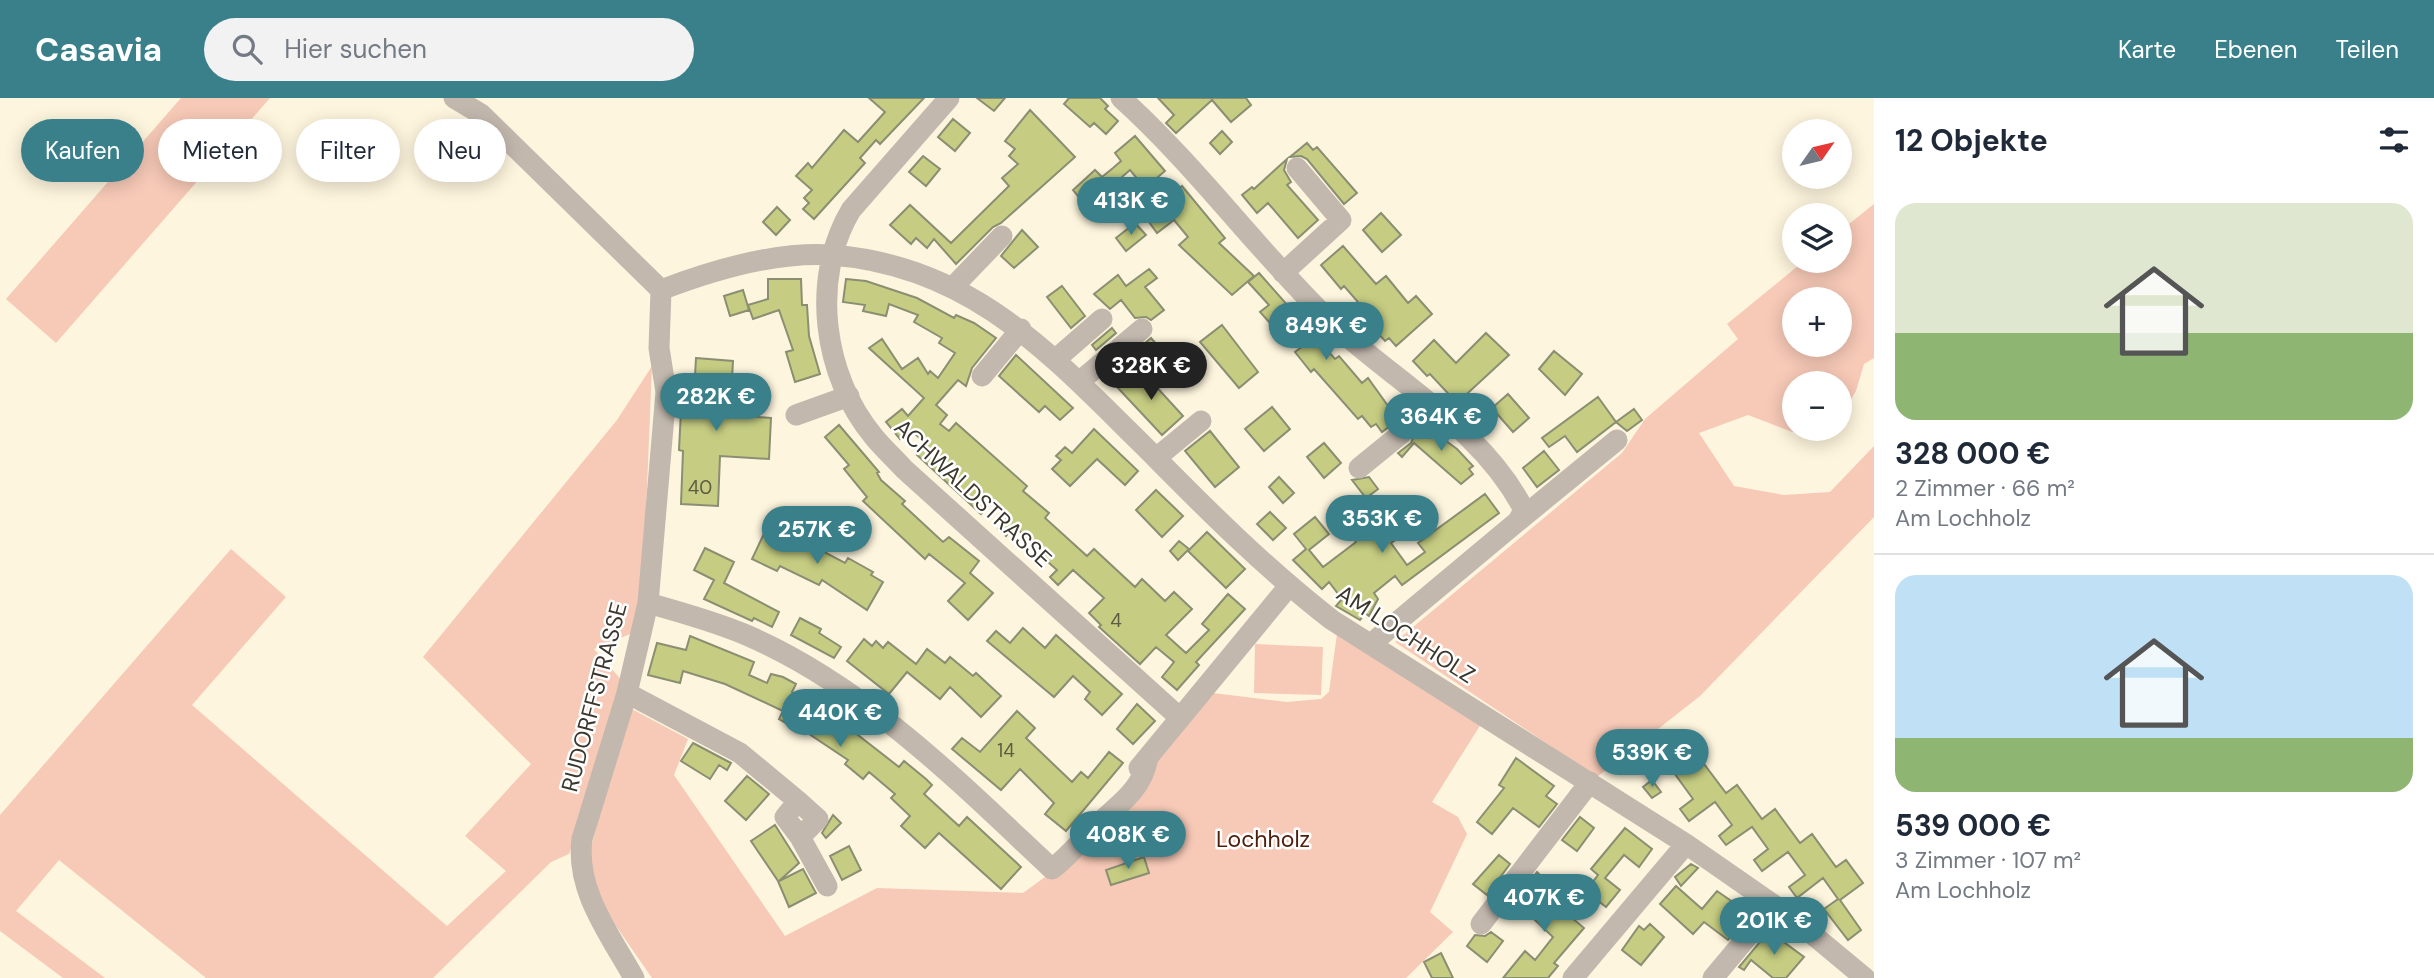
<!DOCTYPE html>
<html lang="de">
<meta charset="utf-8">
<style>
:root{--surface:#fff;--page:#f2f2f3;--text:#1f2937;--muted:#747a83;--line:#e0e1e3;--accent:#3a808b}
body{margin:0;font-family:"DM Sans",sans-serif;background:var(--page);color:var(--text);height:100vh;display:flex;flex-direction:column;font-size:26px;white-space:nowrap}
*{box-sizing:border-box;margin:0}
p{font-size:23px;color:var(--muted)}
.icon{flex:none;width:38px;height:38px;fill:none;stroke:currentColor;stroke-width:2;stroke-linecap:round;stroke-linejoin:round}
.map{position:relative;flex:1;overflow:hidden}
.side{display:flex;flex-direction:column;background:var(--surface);width:560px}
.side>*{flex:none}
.hud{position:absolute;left:21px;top:21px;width:665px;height:63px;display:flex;gap:14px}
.needle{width:46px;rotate:56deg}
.controls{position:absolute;left:1782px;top:21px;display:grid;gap:14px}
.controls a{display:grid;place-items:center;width:70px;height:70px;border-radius:50%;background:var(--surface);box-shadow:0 4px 18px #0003;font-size:35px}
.price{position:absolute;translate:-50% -60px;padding:0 16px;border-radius:24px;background:var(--accent);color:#fff;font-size:23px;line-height:46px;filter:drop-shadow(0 2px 4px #0008)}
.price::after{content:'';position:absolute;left:50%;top:42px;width:21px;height:16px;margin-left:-10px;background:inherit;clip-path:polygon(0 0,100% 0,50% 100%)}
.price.on{background:#222;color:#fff}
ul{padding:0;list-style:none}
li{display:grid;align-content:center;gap:14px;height:371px;padding:0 21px}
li+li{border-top:2px solid var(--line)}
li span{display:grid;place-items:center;height:217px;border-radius:21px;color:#555}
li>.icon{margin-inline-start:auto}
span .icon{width:126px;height:126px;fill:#fffc;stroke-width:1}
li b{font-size:30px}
h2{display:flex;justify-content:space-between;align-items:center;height:84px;padding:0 21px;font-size:30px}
.tag{padding:0 24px;border-radius:32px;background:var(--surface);box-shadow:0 4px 18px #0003;font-size:24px;line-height:63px}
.tag.on{background:var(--accent);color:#fff}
header{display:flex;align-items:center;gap:42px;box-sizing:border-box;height:98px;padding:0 35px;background:var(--accent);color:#fff}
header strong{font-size:33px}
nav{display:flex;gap:38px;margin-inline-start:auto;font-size:24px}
.search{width:490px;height:63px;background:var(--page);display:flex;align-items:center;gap:18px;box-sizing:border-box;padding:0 24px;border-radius:38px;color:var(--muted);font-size:26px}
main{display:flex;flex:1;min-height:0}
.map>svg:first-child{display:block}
</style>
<header>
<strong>Casavia</strong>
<div class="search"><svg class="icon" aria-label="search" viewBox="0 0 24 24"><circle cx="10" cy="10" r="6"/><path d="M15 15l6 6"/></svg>Hier suchen</div>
<nav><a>Karte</a><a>Ebenen</a><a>Teilen</a></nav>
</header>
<main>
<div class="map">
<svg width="1874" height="880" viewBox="0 0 1874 880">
<rect width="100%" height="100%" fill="#fef5de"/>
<path fill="#f7c9b7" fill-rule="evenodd" d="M181 0H270L56 245 6 201Z
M1874 106V260L1864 266 1856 293 1839 321V285H1794V331L1833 332 1792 334 1748 317 1699 335 1734 388 1784 397 1830 394 1874 348V419L1700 598 1597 679 1395 544 1622 355 1645 321 1738 241 1727 226 1804 163H1839V134ZM1794 201H1839V247H1794Z
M652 268 643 488 654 526 594 551 625 586 569 756 551 764 433 880H206L59 762 16 813 105 880H63L0 833V717L231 451 286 499 192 607 447 828 506 773 465 738 531 666 423 559 617 322Z
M1337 536 1481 626 1432 704 1458 719 1467 736 1430 814 1453 834 1406 880H652L607 815 586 768 628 609 688 641 674 677 785 838 877 790 1023 795 1078 755 1205 594 1287 604 1321 601 1329 594Z
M1255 546 1323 549 1321 597 1254 595Z"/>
<path fill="#c6cd82" stroke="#8a8e72" stroke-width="2" d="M869 0H924L880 46 876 42 860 60 865 65 814 121 803 111 809 105 804 100 812 92 796 78 808 65 812 70 844 32 858 44 885 14Z
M977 0H1005L994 13Z
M1069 0H1100L1108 8 1105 11 1118 23 1106 36 1094 25 1090 29 1064 6Z
M1158 0H1246L1251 7 1231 24 1212 2 1176 35 1166 25 1174 17Z
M1030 12 1075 59 1001 125 993 129 956 166 934 141 927 150 916 140 911 146 890 127 910 107 951 145 1009 88 1002 80 1018 66 1009 58 1015 51 1005 43Z
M953 21 970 35 955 53 938 39Z
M1222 33 1232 44 1220 56 1210 45Z
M1135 38 1165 73 1145 90 1130 72 1107 92 1122 109 1106 123 1087 100 1082 103 1073 92 1095 72 1102 79 1113 70 1121 63 1115 55Z
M1307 45 1313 52 1317 49 1357 95 1344 106 1307 61 1301 58 1290 59Z
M923 58 940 71 926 88 909 74Z
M1287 61 1284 72 1291 84 1287 87 1318 122 1298 140 1268 105 1257 115 1242 97 1252 89 1254 91Z
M1182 88 1225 140 1219 145 1254 178 1232 197 1179 147 1188 139 1174 122 1157 135 1149 124 1165 111 1161 105Z
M777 109 790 122 776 137 763 124Z
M1381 115 1401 137 1382 154 1363 132Z
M1135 125 1146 137 1126 153 1116 140Z
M1022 132 1038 149 1014 170 1001 158Z
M1343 148 1376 186 1386 178 1408 205 1416 198 1432 216 1396 248 1389 240 1385 243 1374 231 1379 228 1344 188 1341 191 1321 167Z
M1149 171 1157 180 1145 189 1164 212 1151 222 1146 219 1135 220 1121 202 1110 211 1094 196 1118 177 1126 188Z
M1259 175 1335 261 1339 258 1362 285 1368 280 1391 312 1396 308 1398 312 1390 328 1382 334 1376 326 1371 329 1362 318 1358 321 1314 271 1311 274 1295 254 1303 248 1285 227 1278 234 1260 214 1269 207 1248 184Z
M768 181H801L802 207H807L809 238 820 276 795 284 786 254 793 252 779 212 753 221 748 207 768 201Z
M846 181 866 183 917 200 954 220 956 217 974 225 996 240 972 270 966 288 958 282 936 307 947 317 940 326 949 333 956 325 1027 388 1023 393 1049 415 1045 420 1087 458 1094 451 1135 489 1142 481 1165 503 1174 494 1192 511 1166 537 1186 555 1209 532 1202 526 1228 496 1245 511 1196 564 1199 567 1177 592 1162 579 1174 564 1156 549 1140 566 1099 529 1101 527 1089 515 1104 500 1073 472 1058 487 1050 479 1057 472 1040 457 1043 454 1014 428 1006 438 998 431 1009 418 992 403 981 416 917 357 927 347 911 332 900 341 886 324 902 311 908 318 924 300 869 250 882 241 902 271 918 260 928 276 930 273 938 280 955 255 939 245 942 240 914 224 918 217 889 206 886 218 863 213 865 207 843 204Z
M1062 188 1085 218 1071 230 1047 199Z
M743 192 749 212 730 218 724 198Z
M1222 227 1258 274 1239 290 1200 244Z
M1112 230 1116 235 1096 252 1092 247Z
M1486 235 1509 257 1457 305 1430 276 1427 278 1413 263 1434 242 1456 265Z
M1151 240 1165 256 1144 274 1130 258Z
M1554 253 1582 276 1565 297 1539 271Z
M1016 257 1073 310 1060 322 1045 308 1039 314 999 278Z
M696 260 733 263 730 317 771 320 769 361 720 358 718 408 681 406 683 353 679 352 681 313 693 314Z
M1141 272 1183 318 1162 337 1118 290Z
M1508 296 1529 320 1513 334 1492 310Z
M1598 299 1616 324 1577 354 1565 338 1549 349 1542 340Z
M1272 309 1290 331 1264 353 1245 331Z
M1634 311 1642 322 1627 333 1616 324Z
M1423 326 1457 351 1473 368 1469 371 1473 376 1461 386 1414 345 1402 359 1398 355 1411 345 1417 331Z
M839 327 879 374 877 375 881 382 905 403 902 406 943 444 949 439 979 463 970 475 993 495 968 522 948 503 965 485 929 456 925 461 863 403 867 399 844 371 849 367 825 339Z
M1094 331 1138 373 1125 387 1097 361 1070 388 1052 371 1061 362 1056 358 1065 349 1072 355Z
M1210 333 1239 369 1215 389 1185 353Z
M1324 345 1341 365 1324 380 1307 359Z
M1544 353 1559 372 1537 389 1523 370Z
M1279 379 1294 395 1283 405 1269 389Z
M1369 379 1378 391 1366 400 1352 382Z
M1156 392 1183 418 1162 439 1136 412Z
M1485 396 1499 415 1402 487 1395 478 1374 495 1378 501 1369 518 1365 515 1360 522 1336 508 1342 501 1329 484 1322 491 1293 462 1306 451 1294 436 1315 419 1329 436 1309 452 1323 469 1356 444 1348 433 1367 419 1375 429 1391 417 1399 428 1394 431 1400 439 1391 445 1407 467 1425 454 1418 445Z
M1270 414 1286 430 1273 442 1257 426Z
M769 425 845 465 848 460 873 474 871 477 883 484 867 512 822 482 819 487 780 468 777 473 752 461Z
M1207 434 1245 471 1226 490 1188 453Z
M1179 443 1189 451 1178 462 1170 453Z
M705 450 734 464 724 485 779 514 772 529 754 520 752 523 704 501 714 482 694 472Z
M800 520 821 531 819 535 841 549 834 560 791 537Z
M1023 530 1045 550 1056 537 1122 596 1102 617 1085 601 1090 594 1073 578 1054 599 987 543 996 533 1010 545Z
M690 538 754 564 749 577 767 585 771 576 783 579 796 586 792 594 821 612 826 606 862 631 858 637 899 669 904 663 926 681 932 687 924 696 959 728 967 719 1021 769 1001 791 939 735 925 750 901 728 910 718 891 700 895 696 869 674 863 681 845 666 848 662 806 634 805 636 779 621 783 613 725 586 683 573 680 585 648 577 657 545 686 552Z
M864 541 872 548 876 543 883 550 888 544 916 566 927 551 945 565 950 559 973 578 976 575 1001 598 981 619 950 589 940 601 907 574 889 596 847 563Z
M1137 606 1155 623 1133 646 1117 631Z
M1017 613 1035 630 1026 640 1072 684 1081 674 1088 680 1109 654 1123 665 1066 733 1045 716 1054 705 1020 671 1001 692 952 651 962 640 980 654Z
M1662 640 1686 673 1701 662 1726 695 1737 687 1762 721 1775 711 1800 745 1812 736 1836 769 1846 762 1863 785 1840 802 1861 832 1848 842 1824 811 1838 801 1823 780 1797 800 1789 789 1805 777 1788 754 1762 773 1754 762 1768 751 1752 729 1726 747 1719 738 1732 727 1715 704 1689 723 1680 711 1693 701 1669 668 1654 679 1638 657Z
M693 645 731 665 727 672 719 667 710 681 681 663Z
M1516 660 1554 688 1546 698 1557 706 1539 729 1513 710 1492 736 1477 724 1504 690 1499 687Z
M747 678 769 696 746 722 725 703Z
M1652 682 1661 694 1652 700 1643 689Z
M833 717 841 725 826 740 822 735Z
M1580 719 1594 730 1577 753 1562 742Z
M775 727 799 765 779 783 803 771 816 795 789 809 778 783 751 743Z
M1625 730 1652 751 1639 769 1624 757 1605 780 1620 792 1606 809 1586 793 1598 777 1591 771Z
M849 748 861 772 842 782 830 758Z
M1499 757 1510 766 1487 797 1473 786Z
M1144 759 1149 775 1111 787 1106 772Z
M1691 766 1698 770 1681 788 1675 779Z
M1537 774 1541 778 1533 787 1584 830 1554 865 1558 868 1548 880H1503L1525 853 1535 862 1553 839 1515 803Z
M1676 788 1702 811 1717 793 1750 816 1728 842 1704 824 1693 836 1660 806Z
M1650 826 1664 839 1641 867 1622 852 1639 828 1644 832Z
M1769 833 1804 859 1786 880H1773L1751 862 1744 872 1739 869Z
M1491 834 1503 843 1487 864 1467 848 1475 837 1485 838Z
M1441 855 1453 880H1432L1424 864Z"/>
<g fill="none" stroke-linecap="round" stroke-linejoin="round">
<path stroke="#c2b8ae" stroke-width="21" d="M454 0 481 16 661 192
M949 0 851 112C810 181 823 278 874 339 883 350 894 360 904 371L1179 619
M1121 0C1194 66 1251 144 1320 213 1386 280 1480 326 1524 412L1518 423 1372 545
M1283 175 1341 122 1297 70
M952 190 1002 138
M661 192C713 172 776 153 832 157 973 168 1051 257 1145 349 1205 410 1265 470 1332 522L1686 746 1794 821 1865 880
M1056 261 1102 221
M982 278 1021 231
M1079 284 1142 231
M796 317 849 298
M1156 360 1201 323
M1359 370 1402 335 1405 323 1429 306
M1518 423 1617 342
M648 505C680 514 713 523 744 536 864 587 959 684 1052 771 1067 760 1079 745 1092 732 1115 708 1142 695 1148 659
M627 595 740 655 798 703 785 719 800 739 818 721 798 703
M1139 670 1289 488
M800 739 827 788
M1481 826 1590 684
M634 880C610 837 575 792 582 741L627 595 648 505 666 294 659 250 661 192
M1573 880 1686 746
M1713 880 1774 807"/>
</g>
<g text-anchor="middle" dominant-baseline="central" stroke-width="5" stroke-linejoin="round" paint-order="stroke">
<g font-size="19" fill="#5e5c42">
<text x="700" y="389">40</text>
<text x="1116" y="522">4</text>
<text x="1006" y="652">14</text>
</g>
<g font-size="23" fill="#3b372c" stroke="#fff">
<text transform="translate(973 395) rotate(43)">ACHWALDSTRASSE</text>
<text transform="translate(1406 536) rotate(33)">AM LOCHHOLZ</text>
<text transform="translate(594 599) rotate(-75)">RUDORFFSTRASSE</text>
</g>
<g font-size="23" fill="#4e1f0c" stroke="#fff">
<text x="1263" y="741">Lochholz</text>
</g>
</g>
</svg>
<div class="controls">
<a><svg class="needle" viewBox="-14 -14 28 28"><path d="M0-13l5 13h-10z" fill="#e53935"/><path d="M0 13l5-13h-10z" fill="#747a83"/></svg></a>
<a><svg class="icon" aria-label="layers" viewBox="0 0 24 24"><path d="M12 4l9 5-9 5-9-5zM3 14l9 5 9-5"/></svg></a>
<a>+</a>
<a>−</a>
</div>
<b class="price" style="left:1131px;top:139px">413K €</b>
<b class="price" style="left:1326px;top:264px">849K €</b>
<b class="price on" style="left:1151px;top:304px">328K €</b>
<b class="price" style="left:716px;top:335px">282K €</b>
<b class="price" style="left:1441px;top:355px">364K €</b>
<b class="price" style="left:1382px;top:457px">353K €</b>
<b class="price" style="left:817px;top:468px">257K €</b>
<b class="price" style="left:840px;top:651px">440K €</b>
<b class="price" style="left:1652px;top:691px">539K €</b>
<b class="price" style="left:1128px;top:773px">408K €</b>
<b class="price" style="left:1544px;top:836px">407K €</b>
<b class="price" style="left:1774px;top:859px">201K €</b>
<div class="hud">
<a class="tag on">Kaufen</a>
<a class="tag">Mieten</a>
<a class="tag">Filter</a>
<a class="tag">Neu</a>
</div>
</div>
<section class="side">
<h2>12 Objekte<svg class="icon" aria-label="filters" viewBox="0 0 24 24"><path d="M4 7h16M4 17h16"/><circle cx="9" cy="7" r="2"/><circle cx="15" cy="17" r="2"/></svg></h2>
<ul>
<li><span style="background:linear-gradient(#dfe7d0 60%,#8fb573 0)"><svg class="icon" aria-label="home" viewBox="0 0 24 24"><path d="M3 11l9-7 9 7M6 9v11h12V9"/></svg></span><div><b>328 000 €</b><p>2 Zimmer · 66 m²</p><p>Am Lochholz</p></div></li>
<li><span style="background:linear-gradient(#bfe0f5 75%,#8fb573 0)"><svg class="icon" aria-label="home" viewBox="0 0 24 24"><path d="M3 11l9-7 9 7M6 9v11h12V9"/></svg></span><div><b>539 000 €</b><p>3 Zimmer · 107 m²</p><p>Am Lochholz</p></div></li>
</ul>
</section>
</main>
